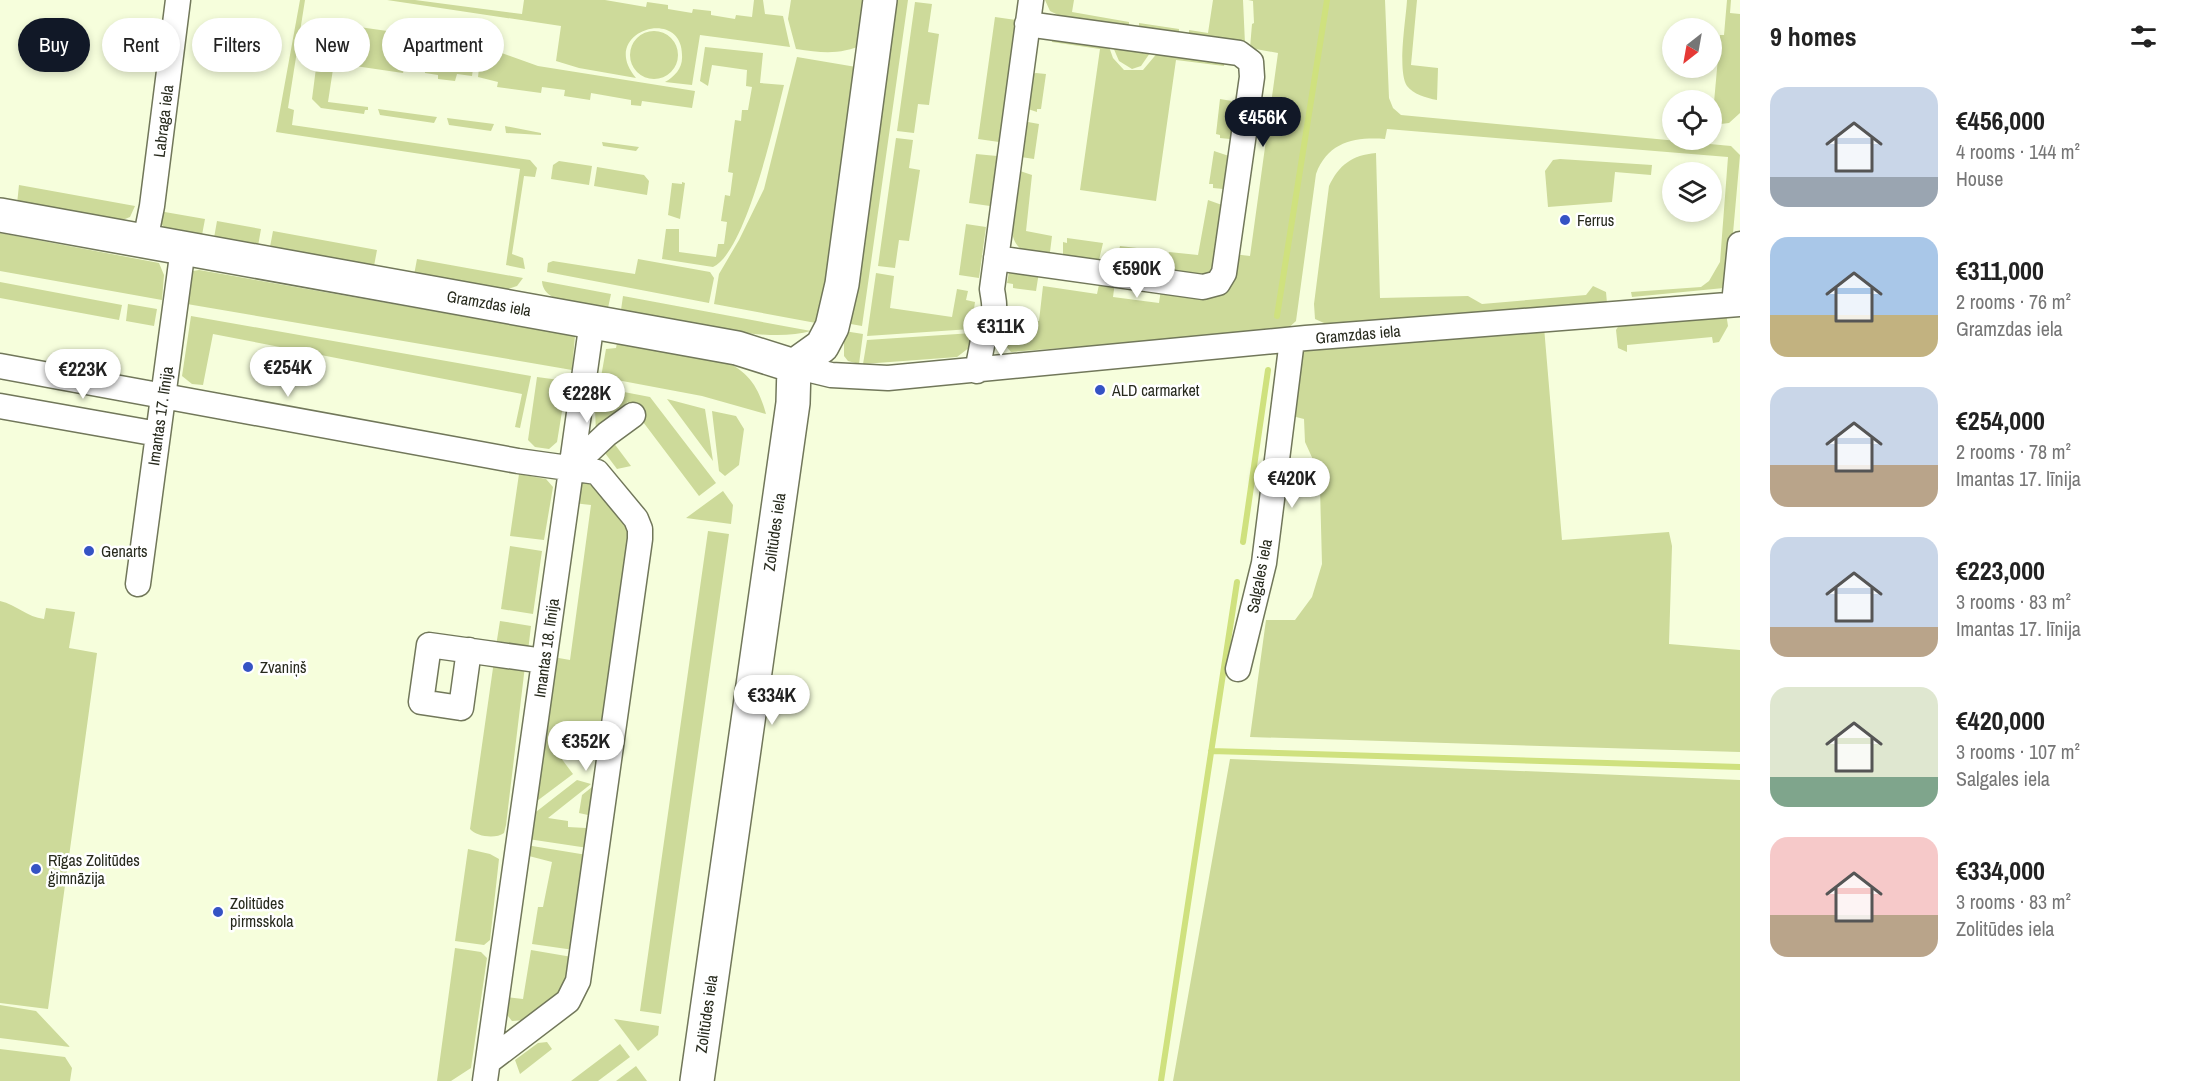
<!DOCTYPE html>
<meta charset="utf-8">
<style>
:root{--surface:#fff;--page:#f2f2f2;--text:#222;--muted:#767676;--accent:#111827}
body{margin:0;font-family:"Archivo Narrow",sans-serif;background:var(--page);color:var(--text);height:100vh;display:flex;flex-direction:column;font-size:22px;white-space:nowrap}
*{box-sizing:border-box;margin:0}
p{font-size:20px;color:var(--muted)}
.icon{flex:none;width:33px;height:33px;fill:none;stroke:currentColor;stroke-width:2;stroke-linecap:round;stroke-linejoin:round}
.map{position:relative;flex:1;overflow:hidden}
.details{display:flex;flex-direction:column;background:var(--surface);width:450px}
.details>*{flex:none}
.top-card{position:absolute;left:18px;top:18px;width:570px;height:54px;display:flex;gap:12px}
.needle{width:39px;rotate:211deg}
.controls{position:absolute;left:1662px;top:18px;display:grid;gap:12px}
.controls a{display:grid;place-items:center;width:60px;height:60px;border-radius:50%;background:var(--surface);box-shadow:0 3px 9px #0003;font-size:30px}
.price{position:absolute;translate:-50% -51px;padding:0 14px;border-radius:21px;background:#fff;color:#222;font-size:20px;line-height:39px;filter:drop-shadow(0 2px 3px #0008)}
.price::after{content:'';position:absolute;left:50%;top:36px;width:18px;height:14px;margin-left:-9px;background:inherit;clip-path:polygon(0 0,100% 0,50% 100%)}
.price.current{background:var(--accent);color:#fff}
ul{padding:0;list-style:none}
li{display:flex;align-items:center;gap:18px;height:150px;padding:0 30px}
li span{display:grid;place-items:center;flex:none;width:168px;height:120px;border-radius:18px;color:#555}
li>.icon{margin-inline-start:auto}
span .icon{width:72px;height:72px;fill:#fffc;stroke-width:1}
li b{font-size:26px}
h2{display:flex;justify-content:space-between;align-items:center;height:72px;padding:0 30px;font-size:26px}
.tag{padding:0 21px;border-radius:27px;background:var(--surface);box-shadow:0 3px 9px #0003;font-size:21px;line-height:54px}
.tag.current{background:var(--accent);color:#fff}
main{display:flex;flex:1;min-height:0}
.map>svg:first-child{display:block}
</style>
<main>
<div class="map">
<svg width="1740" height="1081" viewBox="0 0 1740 1081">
<rect width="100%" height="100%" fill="#f6fedc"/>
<path fill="#cdda9a" d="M300 0H305L288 108 294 110 292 125 530 160 537 168 535 177 524 176 512 254 523 258 525 269 506 265 520 169 276 132Z
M387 0H415L522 14 524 0H605L646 7 647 2 668 5V9L692 13 693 9 711 11V15L735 19 736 15 752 17 754 0H763L765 14 783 16 790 47 700 35 692 85 665 82C675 76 683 68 682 55 682 5 597 32 636 78L579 68 556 61 561 26Z
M791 0H871L865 44C840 55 823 53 796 49L788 19Z
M889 0H908L862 326 845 323Z
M1045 0H1074L1072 12 1129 22V25L1062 17 1050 11Z
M1213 0H1243L1245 44 1189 35V30L1208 33Z
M1248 0H1385L1389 98 1393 108 1401 115 1731 146 1740 155 1729 278 1724 288 1632 297 1631 292 1701 287 1709 281 1720 262 1728 157 1387 129 1385 139C1354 137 1328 142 1316 174L1296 321 1285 331 1011 352 1005 345 1006 338 1018 339 1021 319 1039 321 1043 286 1097 294 1100 280 1115 282 1113 297 1159 303 1161 289 1206 295 1233 254 1250 256 1278 53 1250 48 1252 24 1254 23 1253 1Z
M1407 0H1417L1411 65 1438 68 1437 100C1426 98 1413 94 1407 86 1397 70 1406 20 1407 0Z
M1727 0H1731L1730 13 1740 14V113L1729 123 1712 125 1720 35H1724Z
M915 2 932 4 928 32 939 34 929 105 918 104 914 133 897 131Z
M995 17 1016 20 999 142 978 139Z
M1139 23 1179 29V32L1139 28Z
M338 24 472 43 476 47 472 76 457 74 455 81 438 79V75L425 73V69L405 66 403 73 355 66 356 59 335 56 328 102 368 107V110H365L364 114 321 108 312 99 320 37Z
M630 55a24 24 0 1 1 48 0a24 24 0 1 1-48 0Z
M1052 36 1108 44 1113 58 1124 70H1143L1159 51 1225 59 1224 66 1176 60 1156 201 1080 190 1100 49 1052 42Z
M485 47 538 66 695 91 692 108 642 101 641 106 631 105V100L591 93 590 100 564 96 565 90 542 87 541 93 497 87 498 82 478 77 481 50Z
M705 47 763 53 760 83 784 85C775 121 746 252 713 267L662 259 666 229H679V252L716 257 718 244H724L727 222 721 221 725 195 730 196 733 173 728 172 735 120 741 121 742 110H748L752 87 746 86 747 70 712 65 708 86 700 81Z
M1113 47 1152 50 1141 66 1132 69 1119 61Z
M797 57 862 68 833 290 816 323 714 304 719 274 739 240 764 189Z
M1036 73 1046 74 1041 109H1037V112L1028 109 1032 74Z
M1220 99 1232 101 1236 105 1230 139 1220 138V135L1216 134Z
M378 109 437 117 434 123 380 115Z
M447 118 494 124 491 131 449 125Z
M1028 122 1039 124 1034 159 1021 157 1026 123Z
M505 126 541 133V135L506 133Z
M896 138 913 140 909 168 920 170 909 241 899 240 895 268 878 266Z
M602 142 639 147 636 151 603 146Z
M1214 151 1229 156 1223 189 1213 188V184H1209Z
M1376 153 1380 298 1468 296 1482 304 1586 295 1593 286 1606 292 1607 303 1333 327 1315 319 1314 304 1329 186C1339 165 1352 155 1376 153Z
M976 154 997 156 990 206 969 203Z
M1560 159 1652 165 1651 175 1615 172 1612 202 1548 207 1545 171 1553 160Z
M559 161 592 166 589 185 551 179 553 165Z
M597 167 644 175 649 181 647 195 594 186Z
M1020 171 1032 175 1026 231 1052 236 1050 252 1046 254C1038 253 1029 253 1023 250 1001 239 1017 191 1020 171Z
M682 182 685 183 680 219 668 215 672 183 682 184Z
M19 185 135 206 130 217 120 221 17 204Z
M1208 200 1222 205 1212 270 1204 277 1164 270 1165 256 1168 257 1169 252 1198 255Z
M159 211 205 219 202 235 164 227 160 223Z
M217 221 261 229 258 246 214 238Z
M966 224 986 227 979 278 959 275Z
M273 231 377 250 374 266 270 247Z
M0 233 159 263 164 275 162 300 0 271Z
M1067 238 1103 243 1099 260 1063 255V242L1067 243Z
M1120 246 1154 250 1151 268 1114 264 1115 250H1119Z
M417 259 523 278 517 286 505 290 414 275Z
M638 259 710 272 714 278 709 303 547 272 548 263 553 261 635 274Z
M1018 269 1039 272 1036 291 1013 288V284L1007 283 1009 272Z
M199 270 575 336 572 370 187 304 193 271Z
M876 273 894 276 890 308 952 317 957 289 968 291 966 300 975 302 971 329 867 336Z
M542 281 611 294 608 308C589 305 543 306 542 281Z
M0 282 122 305 119 320 0 298Z
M623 296 811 331C764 345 672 319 621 310Z
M128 304 157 309 154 326 126 321Z
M1726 313 1728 326 1719 342 1713 343 1712 337 1627 345V352L1618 348 1616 330 1621 322Z
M191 316 531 376 520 428 515 427 522 394 213 334 203 385 192 384 182 376Z
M1544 327 1562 540 1669 532 1672 546 1669 644 1740 650V752L1250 737 1266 620H1295L1312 597 1322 564 1320 488 1315 464 1305 442 1304 419 1292 416 1301 349Z
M844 331 863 334 859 364 848 361 844 356Z
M973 333 970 347 957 357 863 364 867 340Z
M617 343 722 360C749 371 759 388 766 414L702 396 601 377 606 349 616 348Z
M537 377 567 381 557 442 549 449 535 447 528 440Z
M598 387 650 397 716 483 699 496 628 402 602 422 604 426 596 434 595 408Z
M667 399 705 409 713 461Z
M712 411 736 416 744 429 739 465 725 476 719 471Z
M610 438 631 466 617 469 605 453Z
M519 474 546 479 553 487 544 540 510 536Z
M582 480H591L630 529 604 736 583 734 558 754 573 774 533 804 553 657 570 660 591 505 573 503Z
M723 491 733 505 731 524 686 518Z
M708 531 729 534 661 1014 640 1011Z
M510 546 542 551 533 614 501 609Z
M0 601C17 605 27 617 44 619L46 608 75 612 69 648 97 653 48 1009 0 1003Z
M500 621 531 626 528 651 496 646Z
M494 661 525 666 506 825 504 833C496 839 477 837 470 829Z
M1230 759 1740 780V1081H1173Z
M577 780 591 784 548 818 568 821V827L586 828 588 815 579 813 582 795 597 783 588 848 528 839 532 815Z
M526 845 587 855 574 950 532 944 538 907H543L552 862 525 855Z
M468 849 490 854 499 859 490 940 484 945 455 941Z
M455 948 481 952 487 958 471 1068 451 1081H437Z
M531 950 572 957 567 988 527 1020 512 1021 504 1011 506 997 523 999Z
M0 1005 36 1011 70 1047 0 1038Z
M614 1019 659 1026 658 1035 638 1051Z
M547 1042 552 1049 520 1074 515 1060 538 1043Z
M620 1044 630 1057 598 1081H571Z
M0 1049 65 1057 72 1068 70 1081H0Z
M636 1066 647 1081H616Z"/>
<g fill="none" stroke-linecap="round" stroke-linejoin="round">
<path stroke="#cfe17e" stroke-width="6" d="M1277 316 1327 0
M1243 542 1268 370
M1211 751 1740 767
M1161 1081 1237 582"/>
<defs>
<path id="street" d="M145 241 152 206 178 0
M996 258 1203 287 1218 283 1224 273 1252 77 1251 62 1239 53 1027 24
M1734 304 1740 244
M986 325C998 312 994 304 992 289L1031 0
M0 366 518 461 597 472 636 519 640 529V539L578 981 568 1001 489 1061
M794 366 831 375 888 378 1306 338 1740 304
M977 371 986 325
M0 406 158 434
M570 469 607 434 633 415
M138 584 183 248
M469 650 461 708 421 702 429 645C467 650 506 656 544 661
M1238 669 1264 563 1292 340
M485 1081 592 321"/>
<path id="secondary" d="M0 215 737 348 794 366
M794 366 822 346 832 327 842 284 880 0
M697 1081 793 403 794 366"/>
</defs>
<use href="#street" stroke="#71775a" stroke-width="27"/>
<use href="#secondary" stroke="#71775a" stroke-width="36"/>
<use href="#street" stroke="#fff" stroke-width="24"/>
<use href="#secondary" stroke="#fff" stroke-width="33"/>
</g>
<g fill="#3553c4" stroke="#fff" stroke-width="2">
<circle cx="1565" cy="220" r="6"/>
<circle cx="1100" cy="390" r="6"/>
<circle cx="89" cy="551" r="6"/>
<circle cx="248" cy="667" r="6"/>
<circle cx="36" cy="869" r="6"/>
<circle cx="218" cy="912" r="6"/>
</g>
<g text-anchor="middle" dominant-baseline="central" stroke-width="5" stroke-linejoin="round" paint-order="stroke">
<g font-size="16" fill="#272a1d" stroke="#fff">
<text transform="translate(163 121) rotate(-83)">Labraga iela</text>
<text transform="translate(489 303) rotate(10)">Gramzdas iela</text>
<text transform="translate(1358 334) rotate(-5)">Gramzdas iela</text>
<text transform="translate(160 416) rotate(-82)">Imantas 17. līnija</text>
<text transform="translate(774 532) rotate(-82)">Zolitūdes iela</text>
<text transform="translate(1259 576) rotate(-79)">Salgales iela</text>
<text transform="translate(546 648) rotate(-82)">Imantas 18. līnija</text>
<text transform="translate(706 1014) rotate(-82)">Zolitūdes iela</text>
</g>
<g font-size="16" fill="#272a1d" stroke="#fff" text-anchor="start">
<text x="1577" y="220">Ferrus</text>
<text x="1112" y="390">ALD carmarket</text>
<text x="101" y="551">Genarts</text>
<text x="260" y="667">Zvaniņš</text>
<text x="48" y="860">Rīgas Zolitūdes<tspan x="48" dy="18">ģimnāzija</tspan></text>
<text x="230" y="903">Zolitūdes<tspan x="230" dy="18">pirmsskola</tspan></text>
</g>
</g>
</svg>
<div class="controls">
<a><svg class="needle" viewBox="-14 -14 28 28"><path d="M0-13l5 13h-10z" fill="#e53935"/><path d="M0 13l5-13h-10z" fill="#767676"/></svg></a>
<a><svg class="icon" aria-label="locate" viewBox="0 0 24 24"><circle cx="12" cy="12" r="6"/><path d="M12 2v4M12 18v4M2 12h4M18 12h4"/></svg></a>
<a><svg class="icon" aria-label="layers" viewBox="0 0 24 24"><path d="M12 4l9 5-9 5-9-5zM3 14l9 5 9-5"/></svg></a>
</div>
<b class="price current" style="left:1263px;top:148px">€456K</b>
<b class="price" style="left:1137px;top:299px">€590K</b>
<b class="price" style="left:1001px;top:357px">€311K</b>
<b class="price" style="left:288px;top:398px">€254K</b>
<b class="price" style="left:83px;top:400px">€223K</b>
<b class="price" style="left:587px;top:424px">€228K</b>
<b class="price" style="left:1292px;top:509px">€420K</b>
<b class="price" style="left:772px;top:726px">€334K</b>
<b class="price" style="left:586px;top:772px">€352K</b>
<div class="top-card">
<a class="tag current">Buy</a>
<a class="tag">Rent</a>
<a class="tag">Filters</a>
<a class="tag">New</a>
<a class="tag">Apartment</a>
</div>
</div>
<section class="details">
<h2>9 homes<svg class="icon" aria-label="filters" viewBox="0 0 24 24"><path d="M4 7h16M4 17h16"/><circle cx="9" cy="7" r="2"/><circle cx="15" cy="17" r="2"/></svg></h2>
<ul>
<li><span style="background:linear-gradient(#c9d6e8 75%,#9aa5b1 0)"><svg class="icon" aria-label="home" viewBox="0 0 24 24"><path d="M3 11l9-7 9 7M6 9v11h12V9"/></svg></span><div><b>€456,000</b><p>4 rooms · 144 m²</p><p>House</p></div></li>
<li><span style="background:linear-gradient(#a9c7e8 65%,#c2b280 0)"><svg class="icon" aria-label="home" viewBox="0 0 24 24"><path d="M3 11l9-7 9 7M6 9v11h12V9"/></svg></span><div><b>€311,000</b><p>2 rooms · 76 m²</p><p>Gramzdas iela</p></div></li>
<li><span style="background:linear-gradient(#c9d6e8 65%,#b9a48a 0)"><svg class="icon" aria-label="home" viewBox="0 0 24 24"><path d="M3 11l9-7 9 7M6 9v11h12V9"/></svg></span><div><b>€254,000</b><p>2 rooms · 78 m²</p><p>Imantas 17. līnija</p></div></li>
<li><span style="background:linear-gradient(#c9d6e8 75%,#b9a48a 0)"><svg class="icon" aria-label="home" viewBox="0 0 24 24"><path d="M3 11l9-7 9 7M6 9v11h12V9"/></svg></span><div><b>€223,000</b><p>3 rooms · 83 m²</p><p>Imantas 17. līnija</p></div></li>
<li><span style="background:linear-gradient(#dfe7d0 75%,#7fa58c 0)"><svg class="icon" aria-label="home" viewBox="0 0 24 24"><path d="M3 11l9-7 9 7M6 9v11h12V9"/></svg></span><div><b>€420,000</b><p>3 rooms · 107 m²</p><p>Salgales iela</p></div></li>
<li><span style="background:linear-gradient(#f6c9c9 65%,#b9a48a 0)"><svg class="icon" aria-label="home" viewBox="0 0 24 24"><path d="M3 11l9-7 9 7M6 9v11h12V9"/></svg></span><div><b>€334,000</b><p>3 rooms · 83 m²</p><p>Zolitūdes iela</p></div></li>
</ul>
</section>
</main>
